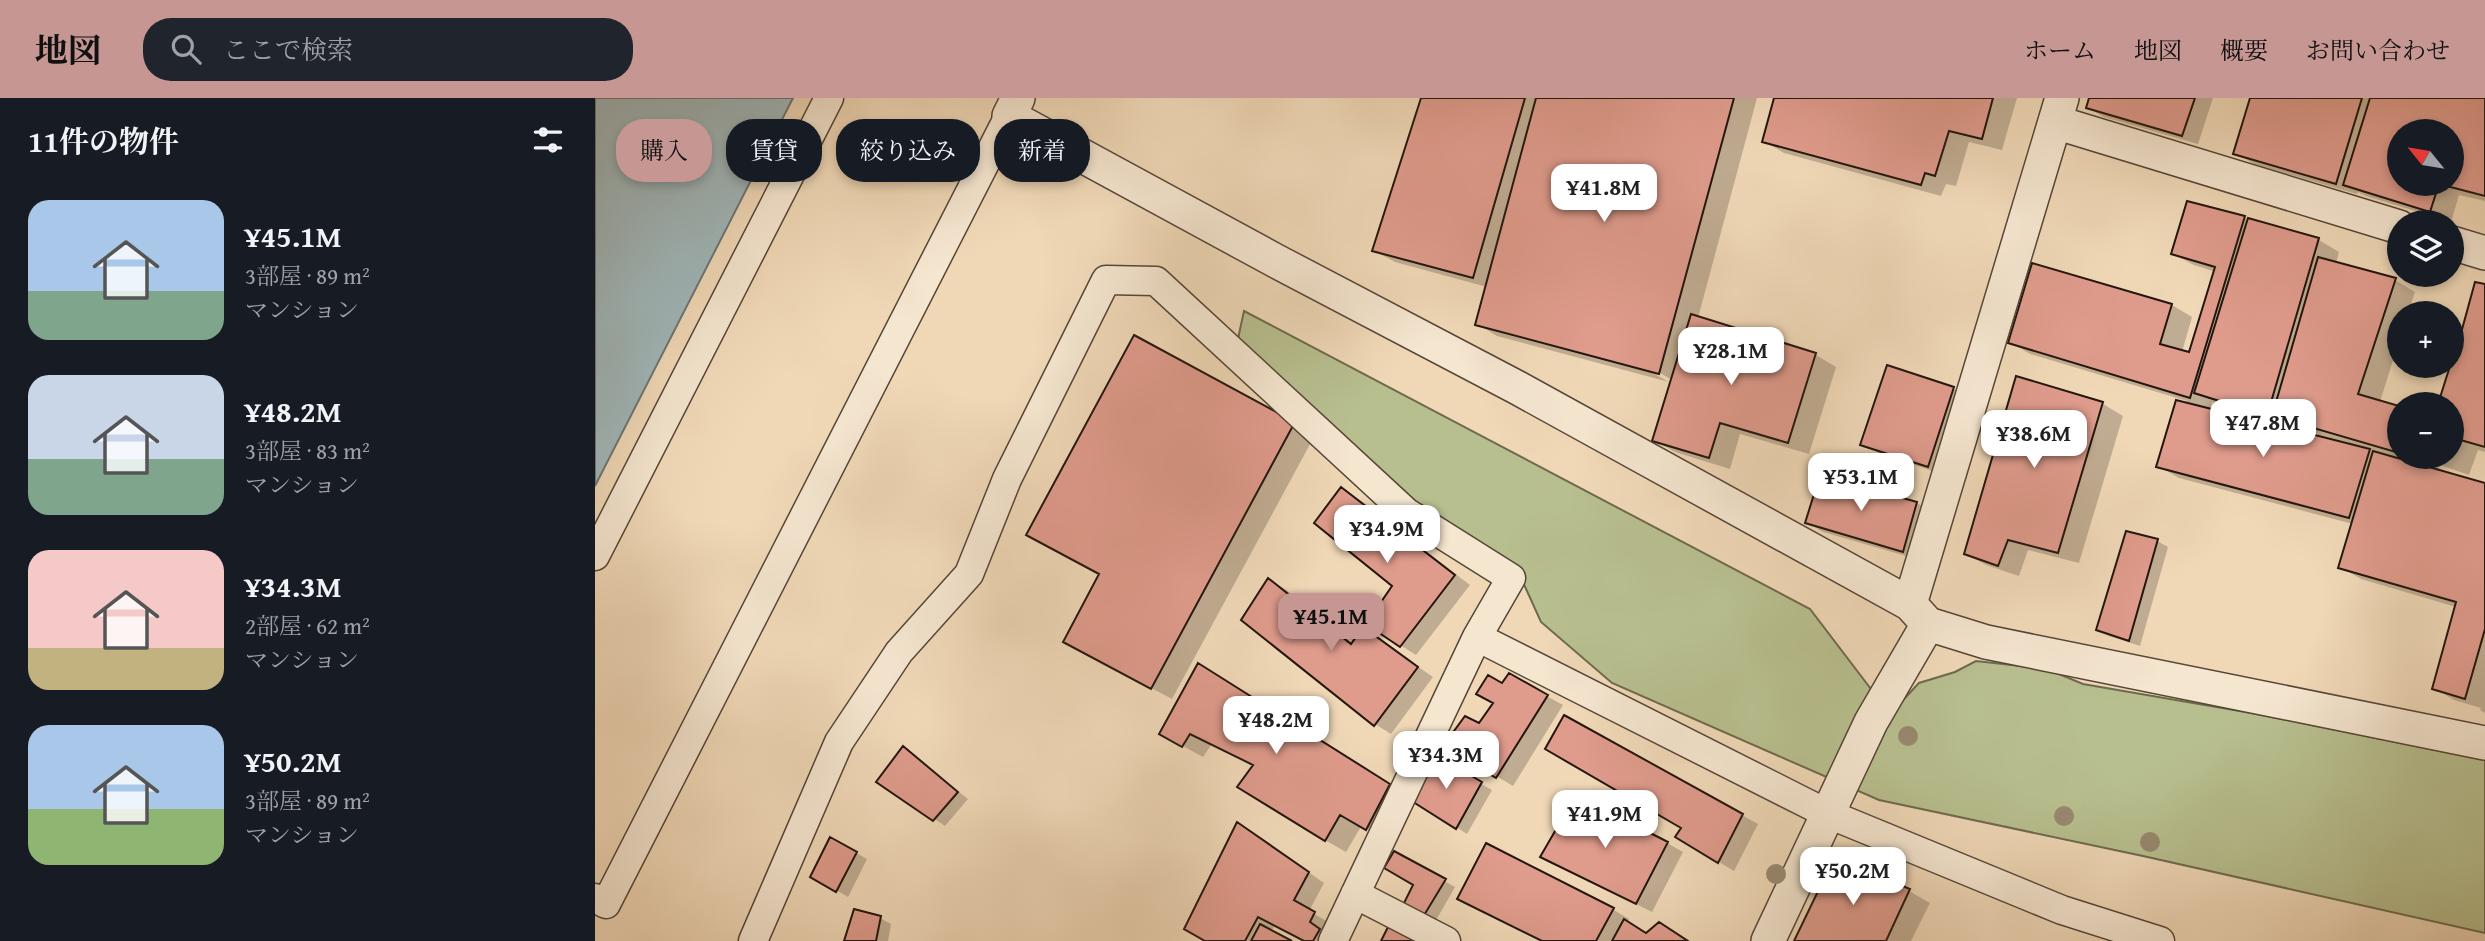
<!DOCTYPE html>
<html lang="ja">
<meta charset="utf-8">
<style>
:root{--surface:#171b24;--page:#20242c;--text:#f1f3f6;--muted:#9ea1a6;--accent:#c59692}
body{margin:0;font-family:"Gentium Book Plus","Noto Serif JP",serif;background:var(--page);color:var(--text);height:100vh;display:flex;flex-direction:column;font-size:26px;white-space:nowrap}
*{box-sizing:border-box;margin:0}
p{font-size:23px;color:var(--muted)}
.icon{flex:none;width:38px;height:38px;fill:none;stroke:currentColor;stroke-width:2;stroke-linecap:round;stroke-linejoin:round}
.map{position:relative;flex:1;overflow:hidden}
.details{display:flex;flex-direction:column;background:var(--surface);width:595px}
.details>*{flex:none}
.top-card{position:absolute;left:21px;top:21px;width:665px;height:63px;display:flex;gap:14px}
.needle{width:46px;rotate:300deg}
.controls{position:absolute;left:1792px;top:21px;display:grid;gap:14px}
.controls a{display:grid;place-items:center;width:77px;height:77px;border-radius:50%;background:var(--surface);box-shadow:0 4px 10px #0003;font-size:35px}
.price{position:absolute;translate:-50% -60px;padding:0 16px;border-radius:14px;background:#fff;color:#222;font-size:23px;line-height:46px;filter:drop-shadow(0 2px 4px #0008)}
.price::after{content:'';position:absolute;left:50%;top:42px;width:21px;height:16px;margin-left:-10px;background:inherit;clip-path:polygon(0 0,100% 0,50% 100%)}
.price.on{background:var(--accent);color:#111}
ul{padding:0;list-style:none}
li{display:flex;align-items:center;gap:21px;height:175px;padding:0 28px}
li span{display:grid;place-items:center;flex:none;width:196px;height:140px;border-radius:21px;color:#555}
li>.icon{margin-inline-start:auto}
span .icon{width:84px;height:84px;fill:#fffc;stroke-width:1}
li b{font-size:30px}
h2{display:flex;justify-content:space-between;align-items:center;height:84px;padding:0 28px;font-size:30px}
.pill{padding:0 24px;border-radius:28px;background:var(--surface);box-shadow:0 4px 10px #0003;font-size:24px;line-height:63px}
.pill.on{background:var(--accent);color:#111}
header{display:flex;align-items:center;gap:42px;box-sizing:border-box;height:98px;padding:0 35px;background:var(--accent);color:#111}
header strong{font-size:33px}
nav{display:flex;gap:38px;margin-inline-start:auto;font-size:24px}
.search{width:490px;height:63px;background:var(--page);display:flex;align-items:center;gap:18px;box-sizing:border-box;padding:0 24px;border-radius:28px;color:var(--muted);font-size:26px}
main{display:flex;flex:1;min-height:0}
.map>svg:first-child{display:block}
</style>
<header>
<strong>地図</strong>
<div class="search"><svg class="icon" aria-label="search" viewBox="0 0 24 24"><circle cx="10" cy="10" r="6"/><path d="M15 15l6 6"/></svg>ここで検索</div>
<nav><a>ホーム</a><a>地図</a><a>概要</a><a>お問い合わせ</a></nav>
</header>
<main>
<section class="details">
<h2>11件の物件<svg class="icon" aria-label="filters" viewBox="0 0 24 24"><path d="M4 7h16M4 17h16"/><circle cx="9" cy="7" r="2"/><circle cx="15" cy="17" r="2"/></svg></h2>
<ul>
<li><span style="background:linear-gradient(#a9c7e8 65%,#7fa58c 0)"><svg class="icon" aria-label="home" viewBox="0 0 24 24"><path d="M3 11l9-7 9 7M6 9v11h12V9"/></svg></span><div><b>¥45.1M</b><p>3部屋 · 89 m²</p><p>マンション</p></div></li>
<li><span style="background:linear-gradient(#c9d6e8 60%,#7fa58c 0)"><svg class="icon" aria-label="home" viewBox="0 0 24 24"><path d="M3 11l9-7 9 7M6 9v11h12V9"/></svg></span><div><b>¥48.2M</b><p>3部屋 · 83 m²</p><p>マンション</p></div></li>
<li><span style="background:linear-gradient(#f6c9c9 70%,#c2b280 0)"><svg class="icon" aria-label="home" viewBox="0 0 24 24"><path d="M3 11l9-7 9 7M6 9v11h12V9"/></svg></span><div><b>¥34.3M</b><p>2部屋 · 62 m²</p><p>マンション</p></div></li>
<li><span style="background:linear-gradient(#a9c7e8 60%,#8fb573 0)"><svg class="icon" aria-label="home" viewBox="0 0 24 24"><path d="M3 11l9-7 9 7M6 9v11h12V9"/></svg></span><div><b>¥50.2M</b><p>3部屋 · 89 m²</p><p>マンション</p></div></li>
</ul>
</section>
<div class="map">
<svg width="1890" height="843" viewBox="0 0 1890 843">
<rect width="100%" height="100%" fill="#f0d8b7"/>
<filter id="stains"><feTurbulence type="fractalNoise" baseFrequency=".00286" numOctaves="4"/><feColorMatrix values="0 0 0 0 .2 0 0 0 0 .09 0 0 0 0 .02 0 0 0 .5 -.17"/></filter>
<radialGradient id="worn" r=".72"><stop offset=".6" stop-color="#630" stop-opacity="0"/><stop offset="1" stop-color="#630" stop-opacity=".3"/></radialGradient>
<path fill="#b8bf8f" stroke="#6e6a4e" stroke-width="2" d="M649 213 1215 511 1295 616 1324 585 1360 574 1381 563 1452 571 1488 586 1662 616 1890 662V835L1548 758 1284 702 1017 585 946 524 922 471 809 405 641 250Z"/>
<path fill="#a0b7ba" stroke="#6e7775" stroke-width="2" d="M0 0H198L0 388Z"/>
<path fill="#0003" fill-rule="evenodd" d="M828 0H1162L1103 220 1221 257 1241 269 1214 356 1145 336 1135 371 1080 354 1059 342 1077 282 1058 271 1056 274 1074 284 902 238 882 226 892 189 800 164 779 153Z
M1181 0H1422L1407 52 1374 44 1361 88 1351 86 1346 98 1189 55 1169 43Z
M1496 0H1618L1603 46 1509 19 1493 10Z
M1657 0H1890V103L1864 97 1856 124 1771 98 1763 94 1762 96 1661 67 1640 55ZM1804 33H1857V86H1804Z
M1649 120 1724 142 1744 154 1741 165 1800 182 1820 194 1813 215H1804V243L1785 304 1804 310V359H1857V306H1845L1881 186 1890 188V354L1883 352 1874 377 1845 367 1843 373 1890 386V615L1885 612 1886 610 1859 602 1839 590 1861 509 1766 481 1745 469 1758 426 1584 380 1563 368 1592 303 1435 256 1415 244 1577 207 1597 219 1587 254 1596 256 1621 174 1599 167 1578 156ZM1617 304 1692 329 1693 326 1723 336V339L1615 312Z
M540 239 720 337 577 601 490 555 506 476Z
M1293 269 1359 291 1374 300 1349 377 1284 355 1268 346Z
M1423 280 1508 306 1528 318 1484 465 1433 452 1424 478 1391 467 1371 456Z
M747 391 762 400 875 487 821 557 805 547 799 488Z
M1322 405 1338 414 1325 462 1228 434 1213 425Z
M1562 443 1573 449 1545 548 1514 538 1503 531Z
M674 482 690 491 758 546 768 531 838 579 796 636 780 626Z
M915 578 968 607 918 688 865 656 900 605Z
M624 579 815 699 793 742 767 727 751 754 730 742 660 668 617 646 608 659 566 636Z
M970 620 1163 726 1139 773 1124 764Z
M309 651 373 701 350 728 283 683Z
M840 659 897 692 872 736 818 701Z
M659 736 729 785 714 813 735 825 739 843H711L680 827 676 834 693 843H614Z
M236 741 272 761 253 799 217 778Z
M1072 745 1088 754 1057 814 964 767Z
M892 747 1019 812 1034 821 1032 825 1052 837 1091 843H948Z
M799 755 860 789 840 824 810 806 821 787Z
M1240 762 1314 793 1335 805 1316 843H1201Z
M285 820 296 826 293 843H251Z"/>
<path fill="#df9b8c" stroke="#23160e" stroke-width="2" fill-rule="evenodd" d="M826 0H930L878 180 777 153Z
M941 0H1139L1064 276 880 227Z
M1179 0H1398L1387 41 1354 33 1340 78 1330 75 1326 87 1167 44Z
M1494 0H1600L1587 38 1491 10Z
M1655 0H1767L1741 86 1638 56Z
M1775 0H1890V98L1844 86 1835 114 1748 87ZM1804 33H1857V86H1804Z
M1592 103 1650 118 1595 300 1413 245 1437 165 1577 206 1565 246 1594 254 1620 169 1576 156Z
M1653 120 1724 140 1672 318 1599 295Z
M1723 159 1801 180 1763 296 1804 308V355L1677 318Z
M1880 184 1890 186V349L1862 341 1857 357V306H1843L1855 268H1857Z
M1096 216 1221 255 1193 345 1125 325 1114 360 1057 343Z
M539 237 700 324 556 591 468 544 504 476 431 437Z
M1292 267 1359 289 1333 369 1265 347Z
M1421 278 1508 304 1463 455 1413 442 1403 468 1369 456Z
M1581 302 1775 351 1754 420 1561 369Z
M1778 353 1890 385V531L1870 601 1837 591 1861 504 1743 470Z
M1225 377 1322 404 1308 454 1210 425Z
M746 389 860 477 805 549 771 526 797 488 719 425Z
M1531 433 1563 441 1534 543 1501 532Z
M673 480 756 546 768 529 823 569 779 628 646 522Z
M603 565 795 686 771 732 745 717 730 743 642 689 658 667 595 636 587 649 564 636Z
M914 575 953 597 901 680 862 657 872 639 859 633 870 618 884 625 898 605 881 596 893 577 907 585Z
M969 617 1148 716 1123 765 1080 739 1086 730 950 651Z
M308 648 363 694 338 723 281 684Z
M839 656 887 684 861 731 815 702Z
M981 697 1073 744 1041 806 945 759Z
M642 724 714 774 699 802 720 814 715 824 725 831 718 843H709L663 819 650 843H610L589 831Z
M235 739 262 754 241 794 215 779Z
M891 745 1019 810 1001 843H947L862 801Z
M799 753 851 781 828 819 808 807 818 787 789 770Z
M1239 760 1315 791 1291 843H1199Z
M259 811 286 818 281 843H249Z
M1029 821 1051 835 1064 824 1093 843H1017Z
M665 826 697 843H656Z
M794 827 821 843H786Z"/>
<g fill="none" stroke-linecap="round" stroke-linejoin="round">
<defs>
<path id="minor" d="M0 458 234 0
M882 539 1231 715 1467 812 1565 843
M760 796 851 843
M0 800 11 806 414 18
M158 843 244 644 304 554 374 476 412 381 511 182 561 183 811 414 916 480 882 539 738 843"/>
<path id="tertiary" d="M423 0 414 18 681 163 923 290 1315 506 1333 526 1391 544 1890 645
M1460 24 1804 129
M1857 145 1890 155
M1315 506 1467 0
M1173 843 1276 624 1333 526"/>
</defs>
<use href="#minor" stroke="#564638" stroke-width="31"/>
<use href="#tertiary" stroke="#564638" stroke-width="36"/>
<use href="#minor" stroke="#f5e6d0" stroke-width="28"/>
<use href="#tertiary" stroke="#f5e6d0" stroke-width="33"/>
</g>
<g fill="#988970">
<circle cx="1313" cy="638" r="10"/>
<circle cx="1469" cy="718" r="10"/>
<circle cx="1555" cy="744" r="10"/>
<circle cx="1181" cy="776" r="10"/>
</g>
<rect width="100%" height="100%" filter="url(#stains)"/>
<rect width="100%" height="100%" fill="url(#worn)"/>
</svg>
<div class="controls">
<a><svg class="needle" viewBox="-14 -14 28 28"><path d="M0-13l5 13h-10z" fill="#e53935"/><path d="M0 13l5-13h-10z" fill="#9ea1a6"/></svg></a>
<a><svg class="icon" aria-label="layers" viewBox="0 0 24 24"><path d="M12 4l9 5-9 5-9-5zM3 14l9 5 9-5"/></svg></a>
<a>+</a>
<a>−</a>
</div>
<b class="price" style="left:1009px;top:126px">¥41.8M</b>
<b class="price" style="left:1136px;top:289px">¥28.1M</b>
<b class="price" style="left:1668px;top:361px">¥47.8M</b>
<b class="price" style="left:1439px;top:372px">¥38.6M</b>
<b class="price" style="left:1266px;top:415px">¥53.1M</b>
<b class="price" style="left:792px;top:467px">¥34.9M</b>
<b class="price on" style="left:736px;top:555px">¥45.1M</b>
<b class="price" style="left:681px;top:658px">¥48.2M</b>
<b class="price" style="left:851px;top:693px">¥34.3M</b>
<b class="price" style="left:1010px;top:752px">¥41.9M</b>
<b class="price" style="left:1258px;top:809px">¥50.2M</b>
<div class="top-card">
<a class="pill on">購入</a>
<a class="pill">賃貸</a>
<a class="pill">絞り込み</a>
<a class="pill">新着</a>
</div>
</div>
</main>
